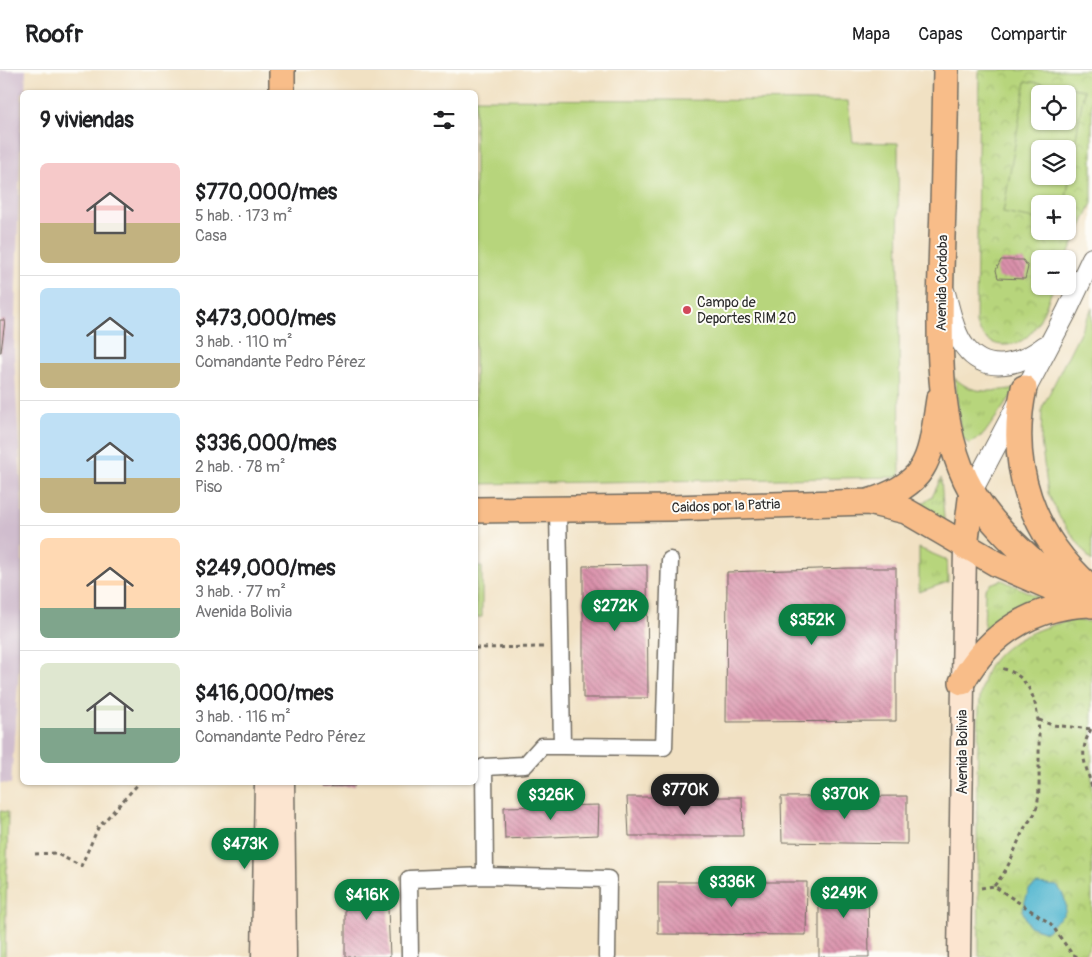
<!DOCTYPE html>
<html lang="es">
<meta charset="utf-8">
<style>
:root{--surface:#fff;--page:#f6f6f6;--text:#202124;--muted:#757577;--line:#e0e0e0;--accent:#0b8043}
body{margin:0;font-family:Pangolin,sans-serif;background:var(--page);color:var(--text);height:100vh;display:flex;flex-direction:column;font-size:19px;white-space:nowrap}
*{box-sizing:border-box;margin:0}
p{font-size:16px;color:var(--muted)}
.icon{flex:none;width:28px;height:28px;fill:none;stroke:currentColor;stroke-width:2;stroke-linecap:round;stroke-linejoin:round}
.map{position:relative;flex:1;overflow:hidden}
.drawer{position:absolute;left:20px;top:20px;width:458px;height:695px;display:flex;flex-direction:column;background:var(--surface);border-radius:8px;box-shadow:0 1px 4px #0004}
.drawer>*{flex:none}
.controls{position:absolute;left:1031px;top:15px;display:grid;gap:10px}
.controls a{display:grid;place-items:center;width:45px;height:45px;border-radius:8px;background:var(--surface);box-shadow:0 1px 4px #0004;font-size:25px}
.price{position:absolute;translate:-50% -42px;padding:0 11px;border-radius:18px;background:var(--accent);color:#fff;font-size:16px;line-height:32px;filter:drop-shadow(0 1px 2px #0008)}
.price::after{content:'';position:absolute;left:50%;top:30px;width:15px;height:11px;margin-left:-8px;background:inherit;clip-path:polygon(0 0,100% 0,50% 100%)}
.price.current{background:#222;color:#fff}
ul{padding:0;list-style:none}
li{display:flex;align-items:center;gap:15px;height:125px;padding:0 20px}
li+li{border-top:1px solid var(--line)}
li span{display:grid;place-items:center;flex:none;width:140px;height:100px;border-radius:8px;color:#555}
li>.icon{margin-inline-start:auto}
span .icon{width:60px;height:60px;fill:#fffc;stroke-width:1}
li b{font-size:21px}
h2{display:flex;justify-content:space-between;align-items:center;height:60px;padding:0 20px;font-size:21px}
header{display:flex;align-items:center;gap:30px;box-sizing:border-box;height:70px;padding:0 25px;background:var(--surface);border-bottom:1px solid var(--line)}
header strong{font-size:24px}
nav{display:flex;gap:28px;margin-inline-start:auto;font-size:18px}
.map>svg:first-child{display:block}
</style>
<header>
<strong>Roofr</strong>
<nav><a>Mapa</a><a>Capas</a><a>Compartir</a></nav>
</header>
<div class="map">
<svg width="1092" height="887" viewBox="0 0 1092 887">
<defs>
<pattern id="grass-tufts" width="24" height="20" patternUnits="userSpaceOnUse" patternTransform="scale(1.25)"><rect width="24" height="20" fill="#b7d57c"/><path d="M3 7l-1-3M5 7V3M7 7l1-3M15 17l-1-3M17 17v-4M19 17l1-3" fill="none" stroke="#9eb76b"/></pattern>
<pattern id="park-crowns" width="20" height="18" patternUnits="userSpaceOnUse" patternTransform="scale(1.25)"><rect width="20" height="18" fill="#b7d57c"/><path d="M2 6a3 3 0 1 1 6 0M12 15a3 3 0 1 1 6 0" fill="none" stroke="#9eb76b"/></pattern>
<pattern id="building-back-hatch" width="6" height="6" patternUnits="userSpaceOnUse" patternTransform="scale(1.25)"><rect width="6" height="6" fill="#da91ab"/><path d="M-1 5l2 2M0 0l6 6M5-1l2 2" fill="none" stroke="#b1778b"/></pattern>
</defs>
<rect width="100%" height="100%" fill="#fdfcf7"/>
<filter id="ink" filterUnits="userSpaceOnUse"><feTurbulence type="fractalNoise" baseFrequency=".02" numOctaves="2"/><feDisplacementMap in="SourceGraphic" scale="10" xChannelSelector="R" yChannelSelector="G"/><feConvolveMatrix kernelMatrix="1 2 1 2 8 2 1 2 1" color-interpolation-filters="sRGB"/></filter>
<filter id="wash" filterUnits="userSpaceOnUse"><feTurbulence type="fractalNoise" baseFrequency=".0096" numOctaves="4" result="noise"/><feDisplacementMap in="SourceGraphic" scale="20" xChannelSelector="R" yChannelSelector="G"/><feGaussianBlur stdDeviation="1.12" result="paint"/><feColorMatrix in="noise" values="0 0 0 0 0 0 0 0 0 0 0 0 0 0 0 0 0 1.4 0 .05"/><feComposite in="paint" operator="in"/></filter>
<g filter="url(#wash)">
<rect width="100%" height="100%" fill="#f1e1c3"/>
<path fill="#d0bdce" d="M0 0H26L25 22H22L14 283 22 434V552L11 714 0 713Z"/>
<path fill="url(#grass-tufts)" stroke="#718054" d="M955 308C973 326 994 321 1017 318L984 364 969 374 961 366Z
M941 408 944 448V451L916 438 932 427Z
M919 478 947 490 948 512 919 522Z
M1002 510 1045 530 984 566 985 519 990 514Z"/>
<path fill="url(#park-crowns)" stroke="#718054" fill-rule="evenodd" d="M979 0H1092V133L1066 189H1040V216H1054C1043 241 1035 277 1002 275 989 274 981 265 976 254ZM1040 24H1068V51H1040ZM1040 79H1068V106H1040ZM1040 134H1068V161H1040Z
M1073 550 1092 552V872L1083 887H979C979 816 975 745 978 675 979 650 977 619 989 597 1004 570 1046 555 1073 550Z
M0 741 8 742 5 887H0Z"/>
<path fill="#b7d57c" stroke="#718054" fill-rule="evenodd" d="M1026 11 1084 20 1065 134H1040V150L1003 143ZM1040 24H1068V51H1040ZM1040 79H1068V106H1040Z
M475 29 848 31 853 72 898 73 900 407 475 414Z
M1092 238V492L1060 448 1048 423 1041 371 1042 338Z
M475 497H482V547H475Z"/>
<path fill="#50b5cf" stroke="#3e707d" d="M1037 814 1057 816C1063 822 1070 837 1063 845 1058 851 1052 852 1049 860L1046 862 1029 856 1022 840 1029 819Z"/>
<g id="blocks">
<path fill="url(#building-back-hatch)" d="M1001 190H1023L1028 197 1025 209 998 208 996 200Z
M0 250H5L1 282H0Z
M647 495 648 628H583V496Z
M848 498H896V651L726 652 727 502Z
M322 712H355V716L322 717Z
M907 726V774L782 772 781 727Z
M627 727H742L743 766H629Z
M599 735 598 765 505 769 504 737Z
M819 811H868L869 887H819Z
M658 812H807L806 865 658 864Z
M387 814 390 887H345V815Z"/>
</g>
</g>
<g filter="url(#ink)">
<use href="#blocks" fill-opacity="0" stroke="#706b60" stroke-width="1"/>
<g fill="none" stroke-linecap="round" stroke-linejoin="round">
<defs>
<path id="minor" d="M562 676 664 677 670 490
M485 806 484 697 525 695 542 676H562L558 439
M410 887 409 809 485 806 608 809 607 887"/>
<path id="tertiary" d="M945 223C950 240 954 263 965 277 987 306 1022 294 1045 276
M972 421 1066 243 1092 188"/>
<path id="secondary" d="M283 712 285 887
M263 887 266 712
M959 887 965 477"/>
<path id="primary" d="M946 0C945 56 944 111 942 167 940 245 932 351 971 420 992 457 1026 484 1056 512
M282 22V0
M1024 318C1007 396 1032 467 1092 519
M868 432C931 413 930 387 939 329
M475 440 671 438 868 432 906 441 997 494 1092 535
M965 477 972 421
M962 612C990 563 1033 536 1090 534"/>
</defs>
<use href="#minor" stroke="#706b60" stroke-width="19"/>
<use href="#tertiary" stroke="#706b60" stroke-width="22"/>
<use href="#secondary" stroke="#706b60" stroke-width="25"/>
<use href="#primary" stroke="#706b60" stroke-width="28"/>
<path stroke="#706b60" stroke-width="3" stroke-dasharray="4 4" stroke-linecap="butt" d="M475 578 543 577
M1039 650 1052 655 1092 659
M1091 659C1078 684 1085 692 1092 717
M35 784 55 783 81 796 98 758 140 712
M994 816C1012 795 1012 783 1024 759 1027 753 1034 747 1036 740 1040 726 1039 708 1039 694 1039 660 1043 606 1000 598
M981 818 994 816 1051 854 1072 884 1078 887"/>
<use href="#minor" stroke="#fff" stroke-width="16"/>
<use href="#tertiary" stroke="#fff" stroke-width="20"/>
<use href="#secondary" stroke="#fce5d0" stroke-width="22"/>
<use href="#primary" stroke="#f8bd89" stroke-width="25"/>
</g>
</g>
<circle fill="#d1495b" stroke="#fdfcf7" stroke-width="2" cx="687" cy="240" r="5"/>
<g text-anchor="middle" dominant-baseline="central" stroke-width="4" stroke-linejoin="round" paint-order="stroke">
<g font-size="14" fill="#2b2b2b" stroke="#fdfcf7">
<text transform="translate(942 213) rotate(-89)">Avenida Córdoba</text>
<text transform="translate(726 436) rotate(-2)">Caidos por la Patria</text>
<text transform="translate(962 682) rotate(-90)">Avenida Bolivia</text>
</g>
<g font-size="14" fill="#2b2b2b" stroke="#fdfcf7" text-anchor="start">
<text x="697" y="232">Campo de<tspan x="697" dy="16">Deportes RIM 20</tspan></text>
</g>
</g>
</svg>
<div class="controls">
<a><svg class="icon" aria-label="locate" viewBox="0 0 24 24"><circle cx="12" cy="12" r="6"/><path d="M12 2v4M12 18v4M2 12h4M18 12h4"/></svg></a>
<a><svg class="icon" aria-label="layers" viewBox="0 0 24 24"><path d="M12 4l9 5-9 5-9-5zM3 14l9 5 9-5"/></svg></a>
<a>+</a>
<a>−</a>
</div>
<b class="price" style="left:615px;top:562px">$272K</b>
<b class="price" style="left:812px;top:576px">$352K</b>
<b class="price current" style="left:685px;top:746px">$770K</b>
<b class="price" style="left:845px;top:750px">$370K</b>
<b class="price" style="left:551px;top:751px">$326K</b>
<b class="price" style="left:245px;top:800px">$473K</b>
<b class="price" style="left:732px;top:838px">$336K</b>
<b class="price" style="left:844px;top:849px">$249K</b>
<b class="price" style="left:367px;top:851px">$416K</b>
<section class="drawer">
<h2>9 viviendas<svg class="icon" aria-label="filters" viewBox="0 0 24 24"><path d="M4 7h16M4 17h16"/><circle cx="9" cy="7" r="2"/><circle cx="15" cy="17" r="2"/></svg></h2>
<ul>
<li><span style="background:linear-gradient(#f6c9c9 60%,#c2b280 0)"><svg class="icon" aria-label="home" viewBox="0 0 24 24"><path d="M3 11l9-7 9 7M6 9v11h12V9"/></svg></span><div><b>$770,000/mes</b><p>5 hab. · 173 m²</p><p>Casa</p></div></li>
<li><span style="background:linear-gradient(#bfe0f5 75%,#c2b280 0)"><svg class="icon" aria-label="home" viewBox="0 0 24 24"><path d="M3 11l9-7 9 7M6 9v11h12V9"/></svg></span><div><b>$473,000/mes</b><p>3 hab. · 110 m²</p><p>Comandante Pedro Pérez</p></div></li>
<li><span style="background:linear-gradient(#bfe0f5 65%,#c2b280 0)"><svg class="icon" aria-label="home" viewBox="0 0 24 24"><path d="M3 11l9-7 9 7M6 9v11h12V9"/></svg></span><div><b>$336,000/mes</b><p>2 hab. · 78 m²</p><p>Piso</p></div></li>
<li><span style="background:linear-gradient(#ffd9b3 70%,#7fa58c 0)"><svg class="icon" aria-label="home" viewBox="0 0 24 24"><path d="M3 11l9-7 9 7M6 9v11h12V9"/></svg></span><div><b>$249,000/mes</b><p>3 hab. · 77 m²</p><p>Avenida Bolivia</p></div></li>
<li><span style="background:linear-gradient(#dfe7d0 65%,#7fa58c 0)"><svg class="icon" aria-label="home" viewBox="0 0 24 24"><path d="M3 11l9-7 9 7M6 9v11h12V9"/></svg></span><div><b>$416,000/mes</b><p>3 hab. · 116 m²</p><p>Comandante Pedro Pérez</p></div></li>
</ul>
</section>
</div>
